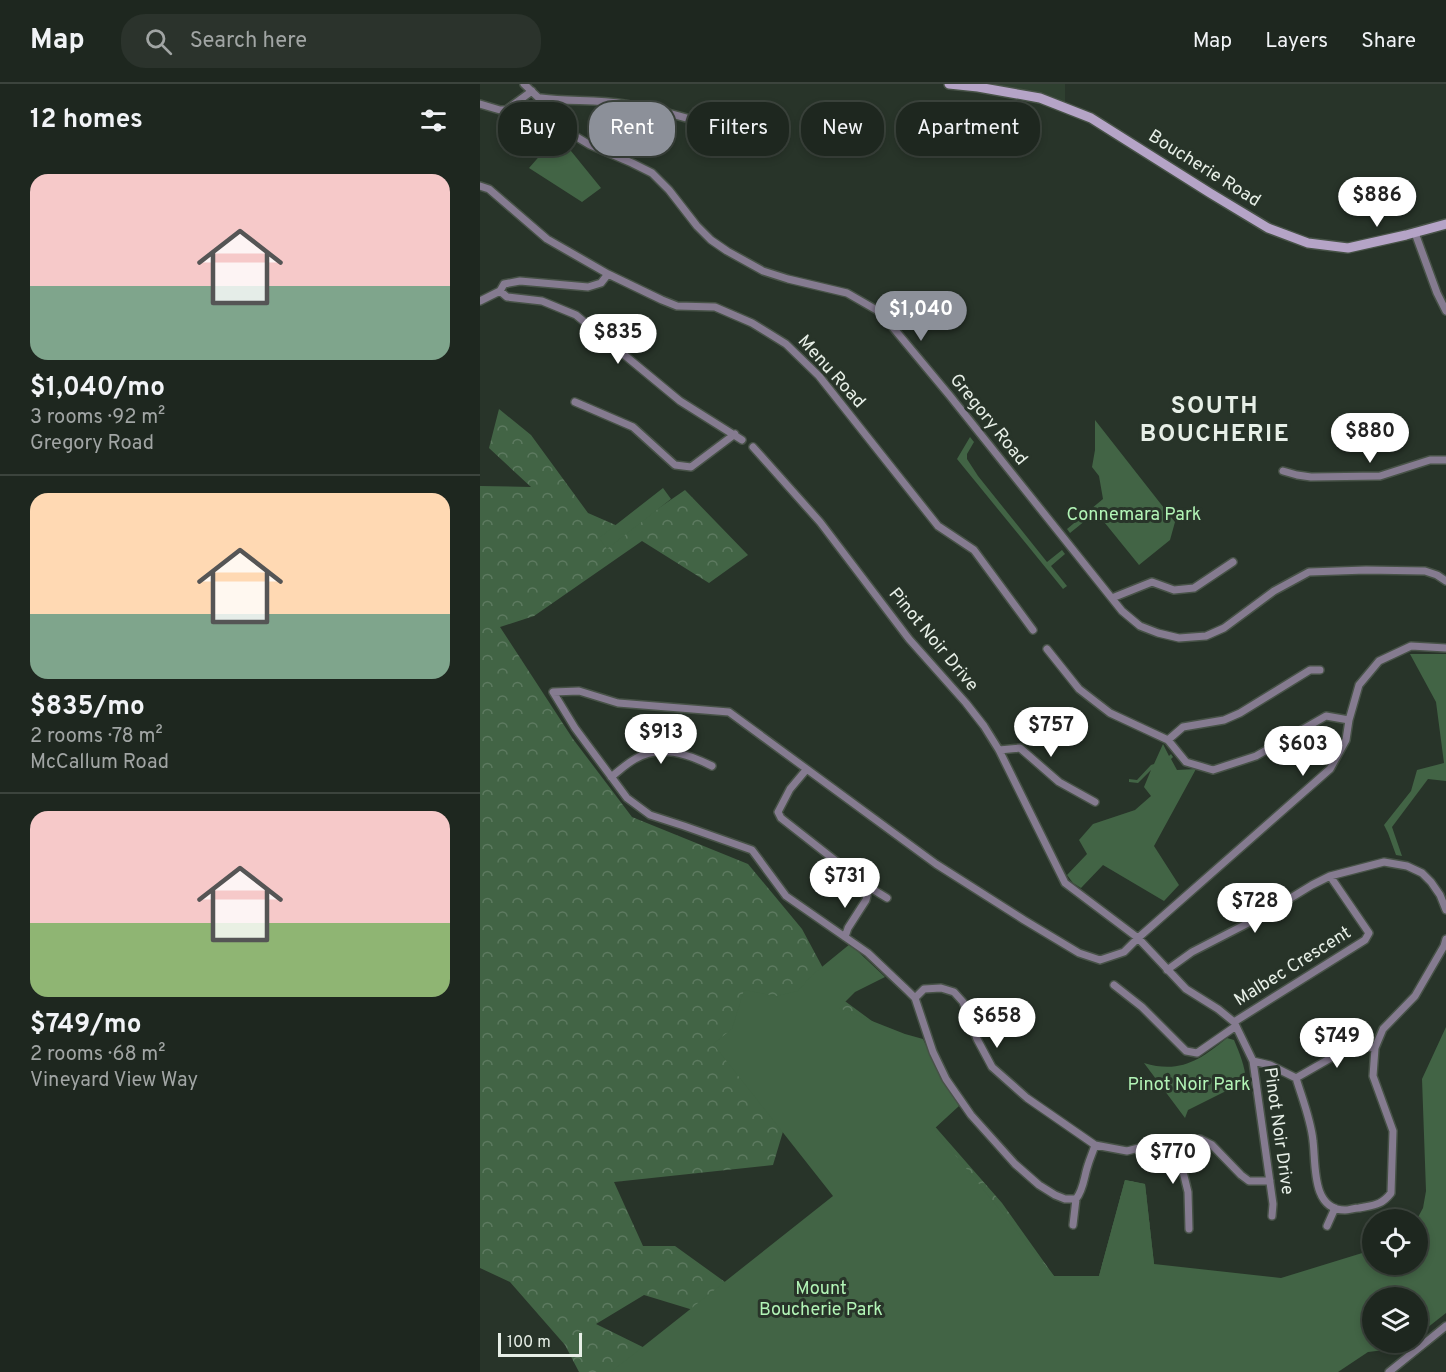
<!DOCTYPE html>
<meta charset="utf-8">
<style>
:root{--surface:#1e271f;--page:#2b332c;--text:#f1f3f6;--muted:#a1a5a4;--line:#3c443d;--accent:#8c9099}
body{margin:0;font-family:Overpass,sans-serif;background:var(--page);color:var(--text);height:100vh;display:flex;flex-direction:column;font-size:22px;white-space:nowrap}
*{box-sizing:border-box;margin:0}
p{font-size:20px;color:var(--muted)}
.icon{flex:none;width:33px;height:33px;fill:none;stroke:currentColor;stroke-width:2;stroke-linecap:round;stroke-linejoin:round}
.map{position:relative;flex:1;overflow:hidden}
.details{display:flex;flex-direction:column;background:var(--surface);width:480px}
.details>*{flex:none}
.hud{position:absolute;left:18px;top:18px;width:570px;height:54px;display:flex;gap:12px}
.buttons{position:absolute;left:882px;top:1125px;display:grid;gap:12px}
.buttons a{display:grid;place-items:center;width:66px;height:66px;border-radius:50%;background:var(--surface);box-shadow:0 3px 9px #0003,0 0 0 2px var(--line);font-size:30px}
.scale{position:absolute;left:18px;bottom:15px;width:84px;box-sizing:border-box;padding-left:6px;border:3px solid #e7efe7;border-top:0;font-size:16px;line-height:21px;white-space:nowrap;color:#e7efe7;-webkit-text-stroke:4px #283429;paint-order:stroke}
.price{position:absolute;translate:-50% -51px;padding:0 14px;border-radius:21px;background:#fff;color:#222;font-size:20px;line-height:39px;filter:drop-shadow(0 2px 3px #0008)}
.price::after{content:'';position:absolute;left:50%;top:36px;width:18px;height:14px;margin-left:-9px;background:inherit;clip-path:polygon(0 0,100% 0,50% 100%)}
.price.current{background:var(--accent);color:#fff}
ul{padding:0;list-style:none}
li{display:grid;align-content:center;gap:12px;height:318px;padding:0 30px}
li+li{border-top:2px solid var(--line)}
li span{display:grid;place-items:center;height:186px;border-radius:18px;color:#555}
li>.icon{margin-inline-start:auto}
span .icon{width:108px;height:108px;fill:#fffc;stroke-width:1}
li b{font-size:26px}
h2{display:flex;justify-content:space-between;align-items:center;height:72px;padding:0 30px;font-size:26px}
.chip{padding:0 21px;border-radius:24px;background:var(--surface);box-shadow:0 3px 9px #0003,0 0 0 2px var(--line);font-size:21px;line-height:54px}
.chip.current{background:var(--accent);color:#fff}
header{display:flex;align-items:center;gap:36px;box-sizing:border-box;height:84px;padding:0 30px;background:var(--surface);border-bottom:2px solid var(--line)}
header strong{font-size:28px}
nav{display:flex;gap:33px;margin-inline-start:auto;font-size:21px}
.search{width:420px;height:54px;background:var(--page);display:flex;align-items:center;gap:15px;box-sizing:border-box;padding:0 21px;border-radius:24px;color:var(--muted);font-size:22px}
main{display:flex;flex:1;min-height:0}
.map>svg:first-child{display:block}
</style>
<header>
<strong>Map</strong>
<div class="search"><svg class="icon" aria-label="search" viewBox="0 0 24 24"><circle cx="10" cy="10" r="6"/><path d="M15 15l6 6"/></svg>Search here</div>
<nav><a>Map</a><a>Layers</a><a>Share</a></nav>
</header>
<main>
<section class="details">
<h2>12 homes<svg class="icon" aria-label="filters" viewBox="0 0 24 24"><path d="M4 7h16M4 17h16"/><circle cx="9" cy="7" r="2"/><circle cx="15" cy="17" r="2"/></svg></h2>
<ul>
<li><span style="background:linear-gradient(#f6c9c9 60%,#7fa58c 0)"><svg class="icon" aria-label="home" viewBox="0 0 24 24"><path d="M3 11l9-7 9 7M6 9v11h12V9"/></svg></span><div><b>$1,040/mo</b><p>3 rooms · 92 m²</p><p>Gregory Road</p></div></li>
<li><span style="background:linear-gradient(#ffd9b3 65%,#7fa58c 0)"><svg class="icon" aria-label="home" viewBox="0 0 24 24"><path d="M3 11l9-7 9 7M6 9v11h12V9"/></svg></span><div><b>$835/mo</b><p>2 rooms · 78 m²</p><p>McCallum Road</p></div></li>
<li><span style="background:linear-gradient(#f6c9c9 60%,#8fb573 0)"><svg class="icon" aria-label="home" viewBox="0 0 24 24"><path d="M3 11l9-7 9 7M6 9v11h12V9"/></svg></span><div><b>$749/mo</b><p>2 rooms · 68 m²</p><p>Vineyard View Way</p></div></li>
</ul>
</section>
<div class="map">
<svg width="966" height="1288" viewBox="0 0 966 1288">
<defs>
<pattern id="forest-crowns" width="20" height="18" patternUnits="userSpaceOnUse" patternTransform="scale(1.5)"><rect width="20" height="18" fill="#426445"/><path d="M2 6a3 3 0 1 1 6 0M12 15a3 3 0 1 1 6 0" fill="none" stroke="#5d7a60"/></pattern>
</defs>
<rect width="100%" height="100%" fill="#283429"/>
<path fill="#2f4030" d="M486 0H585V20Z"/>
<path fill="url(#forest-crowns)" d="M19 325 51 351 108 429 147 446 205 406 268 471 229 499 162 457 54 532 20 543 93 655 152 733 268 780 322 845 358 912 396 940 416 998 522 1119 574 1192H619L645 1096 665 1100 674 1180 541 1288 313 1014 293 1081 134 1098 163 1162H195L270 1216 246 1236 164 1211 116 1240 177 1270 178 1288H99L85 1261 30 1198 0 1184V402L51 403 9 364Z"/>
<path fill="#426445" d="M78 51 121 104 102 118 49 84Z
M615 336 695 438 690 456 659 481 616 428 590 449 587 445 623 415 619 392 612 383 615 366Z
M490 353 494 358 487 370V375L498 392 567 478 582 466 585 470 571 482 587 502 583 505 477 375Z
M183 404 191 415 127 465 119 454Z
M930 570H966V697L948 695 912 743 922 772 916 771 908 749 904 741 931 707 937 686 964 679 956 618Z
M683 660 689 672 691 670 693 673 691 675 697 686 716 685 674 762 699 801 684 817 623 781 601 804 593 799 587 791 607 770 599 756 613 740 655 726 671 712 664 703 671 686 658 699 649 698V695L657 696 671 681 674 680Z
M370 860 405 893 375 908 359 924 425 950 443 955 460 991 479 1022 454 1045 574 1192H619L645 1096 665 1100 674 1180 801 1194 892 1166V1180H938L937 1135 943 1124 946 1107 942 995 966 943V1229L938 1251V1214H892V1258L928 1259 921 1264 888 1268 858 1288H131L353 1112 233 960 252 945 264 906 296 912 318 907 332 891Z
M747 954 754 956C760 970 765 982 766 997L708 1026 705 1034 664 979C700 990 720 976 747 954Z"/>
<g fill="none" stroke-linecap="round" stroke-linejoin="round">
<defs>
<path id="minor" d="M44 0 64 19 90 49 110 61 152 79 172 89 189 106 217 142 231 156 247 167 283 187 308 195 367 209 400 228 470 312 642 527 660 542 678 549 699 554 726 552 744 544 794 507 829 488 886 486 945 487 957 491 966 497
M61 14C88 18 116 15 144 20 191 27 239 44 283 58
M0 20 20 26H26L52 7
M0 102 9 105 67 155 128 190 182 216 197 222 235 223 272 239 306 260 339 292 458 442 494 466 553 546
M935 149 957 209 966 227
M20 207 27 213 62 217 96 231 200 317 262 356
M0 217 20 207 24 200 40 197 108 203 121 199 128 190
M95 318 153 343 195 381 211 383 255 350
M273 363 340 438 429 555 486 619 504 642 519 666 585 799 658 854 706 905 738 925 754 938 773 977 793 1120 792 1132
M803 387 817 391 831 393 900 392 950 376H966
M632 514 672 498 694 506 714 504 753 478
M567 565 599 605 630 629 688 656 706 678 733 686 776 672 846 632 869 636
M688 656 703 643 744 636 760 629 830 586H840
M519 666 540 664 579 698 615 718
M326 686 310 705 298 728 301 734 389 803 407 814
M131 693C139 687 146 680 155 675 180 660 208 670 232 682
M365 853 368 844 386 816 389 803
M687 886 712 868 778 834 832 801 850 792 904 778 927 782 942 789 951 798 960 811 966 826
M634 901 662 923 706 967 717 969 756 942
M435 914 444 905 461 904 474 908 483 918 497 955 512 983 547 1014 615 1061
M754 938 885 856 889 849 850 792
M773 977 790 981 816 994C822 1014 831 1036 833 1057 836 1079 831 1126 865 1126 869 1126 874 1124 879 1124 893 1121 901 1122 911 1109L913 1047 893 992 895 964 903 945 935 912 964 862 966 855
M816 994 870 963 882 962 895 964
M695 1055 708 1108 709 1145
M790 1097H769L761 1091 732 1061 720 1055H695L647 1067 615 1061C613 1068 610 1074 608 1081 604 1092 604 1105 596 1115H585L575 1111 559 1101 535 1080 491 1031 466 995 453 968 435 914 428 907 388 869 306 812 272 766 204 742 170 731 147 714 95 644 73 608 99 607 138 619 249 628 456 780 544 836 599 869 620 876 644 868 658 854 850 685 866 656 869 636 879 601 899 577 931 562 966 564
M593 1141 596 1115
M847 1142 855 1124
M909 1288 966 1242"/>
<path id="secondary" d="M469 0 498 3 560 14 611 34 730 109 788 144 828 159 868 164 926 151 966 140"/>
</defs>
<use href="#minor" stroke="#475247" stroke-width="10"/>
<use href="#secondary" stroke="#475247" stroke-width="12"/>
<use href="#minor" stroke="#857b90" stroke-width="7"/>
<use href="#secondary" stroke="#b5a4c7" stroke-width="9"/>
</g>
<g text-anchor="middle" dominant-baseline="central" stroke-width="6" stroke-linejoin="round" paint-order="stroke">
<g font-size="18" fill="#e7efe7" stroke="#283429">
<text transform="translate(724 85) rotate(32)">Boucherie Road</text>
<text transform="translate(351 288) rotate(48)">Menu Road</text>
<text transform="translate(508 336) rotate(51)">Gregory Road</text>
<text transform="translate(453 556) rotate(50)">Pinot Noir Drive</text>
<text transform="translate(813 883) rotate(-32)">Malbec Crescent</text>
<text transform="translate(798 1047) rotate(82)">Pinot Noir Drive</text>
</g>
<g font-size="18" fill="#b2f4b6" stroke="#283429">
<text x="654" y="431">Connemara Park</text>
<text x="709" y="1001">Pinot Noir Park</text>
<text x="341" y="1205">Mount<tspan x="341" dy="21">Boucherie Park</tspan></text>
</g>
<g font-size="24" font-weight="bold" letter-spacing="1.5" fill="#e7efe7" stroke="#283429">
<text x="735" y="323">SOUTH<tspan x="735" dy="28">BOUCHERIE</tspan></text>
</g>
</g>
</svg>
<div class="buttons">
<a><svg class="icon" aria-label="locate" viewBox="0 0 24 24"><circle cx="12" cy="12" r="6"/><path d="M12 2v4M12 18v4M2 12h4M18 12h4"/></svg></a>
<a><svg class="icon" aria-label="layers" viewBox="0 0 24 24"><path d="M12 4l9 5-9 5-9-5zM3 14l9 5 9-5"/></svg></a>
</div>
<div class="scale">100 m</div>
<b class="price" style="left:897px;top:144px">$886</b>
<b class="price current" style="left:441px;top:258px">$1,040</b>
<b class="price" style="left:138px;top:281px">$835</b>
<b class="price" style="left:890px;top:380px">$880</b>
<b class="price" style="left:571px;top:674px">$757</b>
<b class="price" style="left:181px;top:681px">$913</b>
<b class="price" style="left:823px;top:693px">$603</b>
<b class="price" style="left:365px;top:825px">$731</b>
<b class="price" style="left:775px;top:850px">$728</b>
<b class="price" style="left:517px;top:965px">$658</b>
<b class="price" style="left:857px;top:985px">$749</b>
<b class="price" style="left:693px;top:1101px">$770</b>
<div class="hud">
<a class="chip">Buy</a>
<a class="chip current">Rent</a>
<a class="chip">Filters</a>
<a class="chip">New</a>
<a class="chip">Apartment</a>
</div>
</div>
</main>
